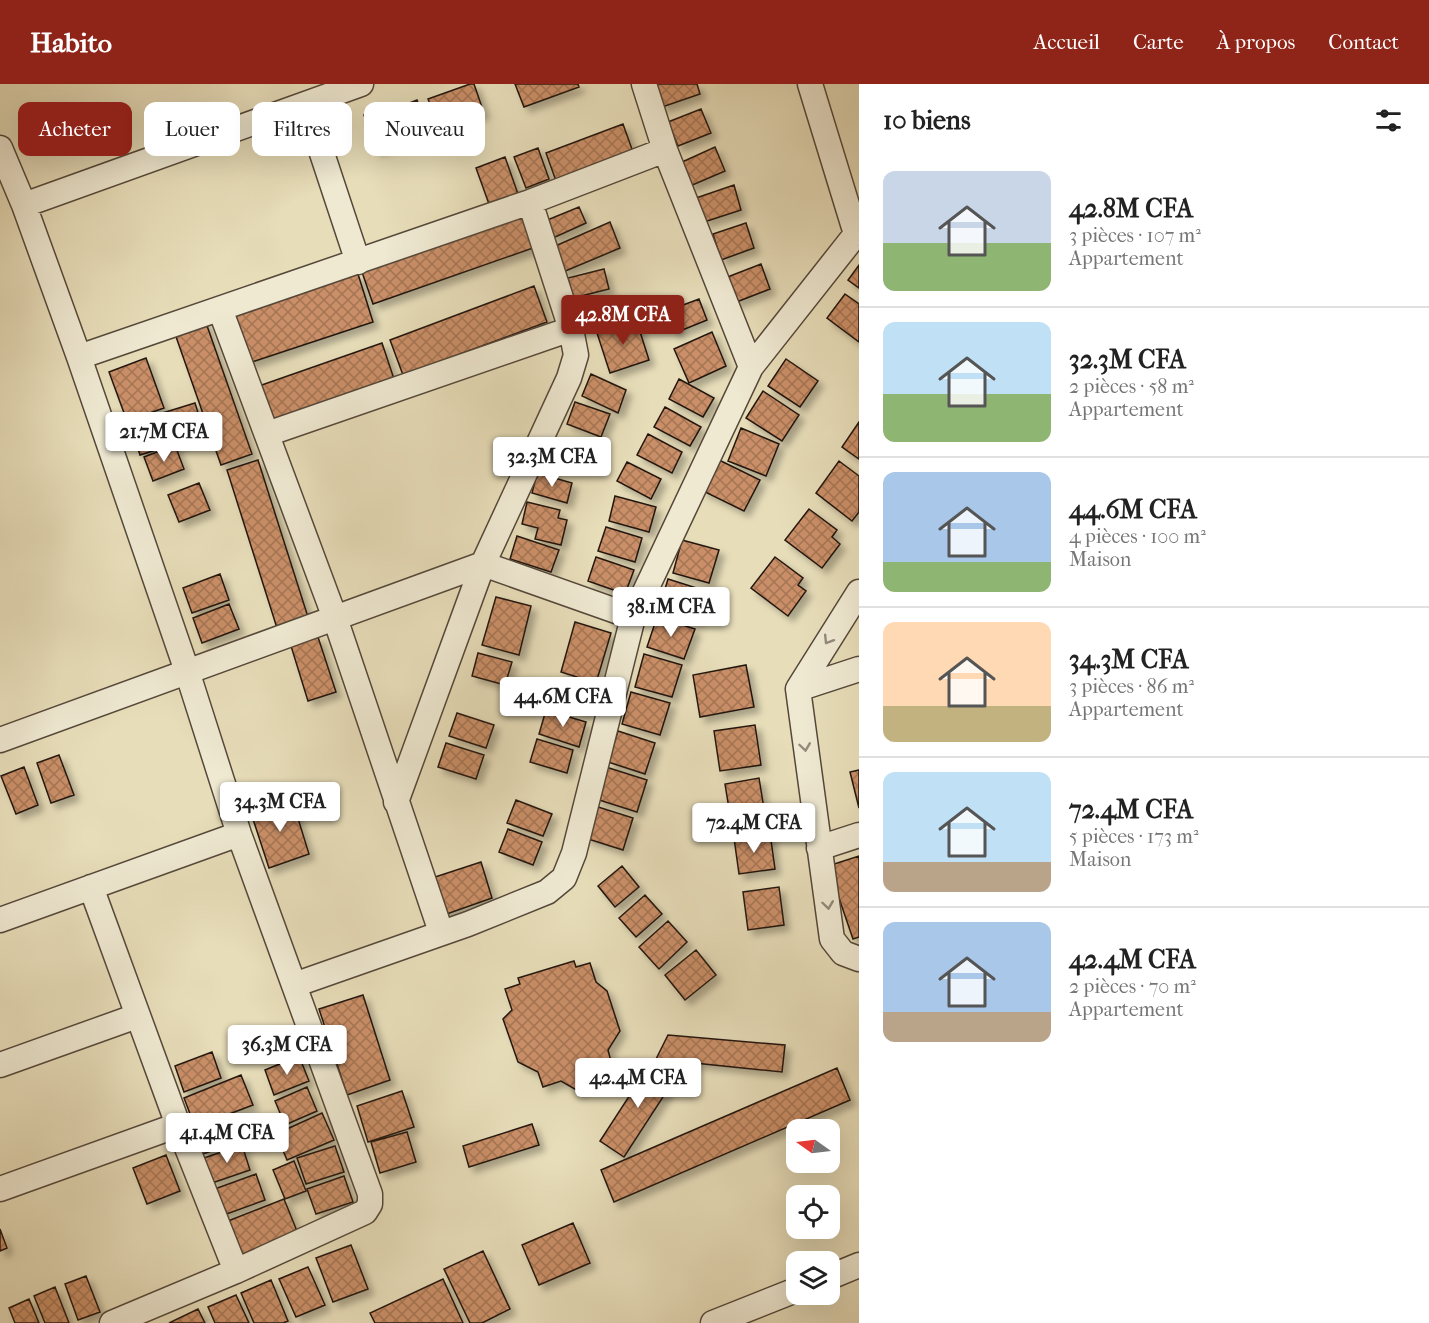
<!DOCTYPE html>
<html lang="fr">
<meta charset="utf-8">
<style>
:root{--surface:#fff;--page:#f2f2f2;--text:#222;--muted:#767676;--line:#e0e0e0;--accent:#8f2418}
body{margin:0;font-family:"IM FELL French Canon",serif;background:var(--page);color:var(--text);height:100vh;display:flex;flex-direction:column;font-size:22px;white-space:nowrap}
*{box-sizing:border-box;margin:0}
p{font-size:20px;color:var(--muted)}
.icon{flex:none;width:33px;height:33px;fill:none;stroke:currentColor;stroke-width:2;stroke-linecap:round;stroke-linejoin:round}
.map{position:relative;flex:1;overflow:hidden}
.side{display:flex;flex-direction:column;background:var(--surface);width:570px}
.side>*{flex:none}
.hud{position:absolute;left:18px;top:18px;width:570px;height:54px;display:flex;gap:12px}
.needle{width:39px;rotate:284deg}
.fabs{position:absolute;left:786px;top:1035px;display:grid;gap:12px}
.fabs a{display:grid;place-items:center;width:54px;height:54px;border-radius:12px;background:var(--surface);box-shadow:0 6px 24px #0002;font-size:30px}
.price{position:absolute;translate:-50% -51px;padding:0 14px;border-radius:6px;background:#fff;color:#222;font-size:20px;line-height:39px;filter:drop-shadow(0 2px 3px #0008)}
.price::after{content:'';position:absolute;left:50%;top:36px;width:18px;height:14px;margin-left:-9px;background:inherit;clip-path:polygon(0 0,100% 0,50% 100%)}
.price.current{background:var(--accent);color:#fff}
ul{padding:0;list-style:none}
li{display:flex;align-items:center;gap:18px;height:150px;padding:0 24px}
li+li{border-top:2px solid var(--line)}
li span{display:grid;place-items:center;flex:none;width:168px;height:120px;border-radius:12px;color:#555}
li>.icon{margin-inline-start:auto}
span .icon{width:72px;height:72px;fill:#fffc;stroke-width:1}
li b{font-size:26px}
h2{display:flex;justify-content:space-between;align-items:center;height:72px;padding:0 24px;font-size:26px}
.pill{padding:0 21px;border-radius:12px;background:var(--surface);box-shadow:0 6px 24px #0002;font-size:21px;line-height:54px}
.pill.current{background:var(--accent);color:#fff}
header{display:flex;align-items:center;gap:36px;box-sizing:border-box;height:84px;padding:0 30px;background:var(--accent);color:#fff}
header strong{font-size:28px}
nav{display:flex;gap:33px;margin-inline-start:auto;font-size:21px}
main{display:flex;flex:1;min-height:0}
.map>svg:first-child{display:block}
</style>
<header>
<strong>Habito</strong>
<nav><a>Accueil</a><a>Carte</a><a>À propos</a><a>Contact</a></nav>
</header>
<main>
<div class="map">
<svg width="859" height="1239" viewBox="0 0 859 1239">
<defs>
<pattern id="building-cross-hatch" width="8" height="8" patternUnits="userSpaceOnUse" patternTransform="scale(1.5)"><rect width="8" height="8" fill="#ca8f67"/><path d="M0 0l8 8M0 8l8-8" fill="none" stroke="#a47453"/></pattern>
<filter id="shadow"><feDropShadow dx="5.5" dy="5.5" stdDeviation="3" flood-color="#0004"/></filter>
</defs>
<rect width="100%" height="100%" fill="#e7ddb9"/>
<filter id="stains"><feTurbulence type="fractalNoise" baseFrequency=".00333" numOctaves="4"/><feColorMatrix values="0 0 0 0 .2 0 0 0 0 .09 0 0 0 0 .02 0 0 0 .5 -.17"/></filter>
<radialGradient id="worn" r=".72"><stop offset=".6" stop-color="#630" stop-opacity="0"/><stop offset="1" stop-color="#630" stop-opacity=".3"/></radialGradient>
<path fill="url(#building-cross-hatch)" stroke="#241710" stroke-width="1.5" filter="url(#shadow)" d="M470 0H474L484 29 440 45 428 15Z
M515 0H578L579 3 524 23Z
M654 0H697L700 10 662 23Z
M417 16 428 45 407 53 397 24Z
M386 24 398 58 376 66 364 31Z
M701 25 711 49 678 62 668 38Z
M623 40 633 68 556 97 546 69Z
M715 63 725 87 690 102 680 79Z
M538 64 549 95 526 104 514 73Z
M505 73 518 110 489 120 476 84Z
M734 101 741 126 704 138 696 114Z
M579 123 586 139 553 154 545 137Z
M522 132 533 164 373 220 362 188Z
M610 138 620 164 563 188 553 163Z
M746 139 754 164 721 176 713 150Z
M761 180 770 205 734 219 725 194Z
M859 181V204L848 196Z
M604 185 609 205 573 214 568 194Z
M358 190 373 238 249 279 233 232Z
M534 202 547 238 403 291 390 256Z
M845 210 859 220V258L827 234Z
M699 215 707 236 675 249 667 227Z
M636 235 649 276 610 289 597 249Z
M205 236 252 370 221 381 174 247Z
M712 248 726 282 689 299 674 265Z
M382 259 394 295 269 339 256 303Z
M146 274 164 324 127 337 109 288Z
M786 275 818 297 800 323 768 302Z
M591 290 626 306 618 329 582 312Z
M679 295 714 314 703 333 669 315Z
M763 307 799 331 782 357 746 334Z
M575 318 610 330 601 353 567 340Z
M195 319 205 351 140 371 130 339Z
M665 323 701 343 690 362 654 343Z
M859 338V375L842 363Z
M741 344 779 360 766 392 728 377Z
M648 350 682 368 672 389 637 371Z
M175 361 184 385 153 397 144 373Z
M717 375 760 396 744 427 701 406Z
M258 376 308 533 277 544 227 386Z
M839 377 859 392V428L852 437 816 409Z
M627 378 661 395 651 415 617 397Z
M537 389 572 399 567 419 532 409Z
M199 399 210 426 179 438 168 411Z
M615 412 656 423 649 448 609 437Z
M527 418 560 426 558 434 567 436 561 461 535 455 538 444 522 440Z
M809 425 837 446 832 453 840 460 822 484 785 456Z
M606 443 642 454 635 478 598 467Z
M517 452 559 466 551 488 510 475Z
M682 456 719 466 709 499 673 489Z
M596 473 634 486 625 510 588 497Z
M775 473 803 494 798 501 806 507 788 532 751 504Z
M220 490 229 516 192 529 183 504Z
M668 495 706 507 698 536 659 525Z
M496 513 531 522 519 571 482 561Z
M229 520 239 545 202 559 193 534Z
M657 533 695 545 684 575 647 563Z
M575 538 611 549 596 599 561 588Z
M318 553 336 608 308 617 291 562Z
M478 569 512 578 505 601 472 592Z
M644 570 682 581 672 613 635 603Z
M746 581 754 623 700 633 693 591Z
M556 594 594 604 587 629 549 619Z
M631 608 670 619 660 651 622 640Z
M546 626 586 638 579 663 539 650Z
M457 629 494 641 486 664 449 652Z
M755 641 761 681 720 687 714 647Z
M618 647 655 659 645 690 608 678Z
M537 655 573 666 567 689 530 678Z
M446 659 484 671 476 695 438 683Z
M59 671 74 711 51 719 37 679Z
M24 683 38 721 16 730 1 692Z
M606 683 647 696 637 728 596 715Z
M859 686V724L850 688Z
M759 694 765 731 731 737 725 700Z
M292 715 309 770 269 784 251 729Z
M516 716 552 730 543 752 507 739Z
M595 722 633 734 623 766 585 754Z
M508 745 542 758 533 781 499 768Z
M770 749 775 785 739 790 734 754Z
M859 772V853L853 855 828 782Z
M481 778 492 814 441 832 429 795Z
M622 782 639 803 615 823 598 802Z
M779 803 784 841 748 846 743 808Z
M645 811 662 830 636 853 619 834Z
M668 837 687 858 659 885 639 863Z
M696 866 716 891 685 916 665 891Z
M574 877 576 883 590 879 596 898 607 907 620 947 608 966 612 981 591 987 580 1008 561 997 543 1003 538 988 518 978 503 935 512 926 505 905 520 900 518 894Z
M363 911 390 996 347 1011 319 925Z
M668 951 785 961 782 988 656 975Z
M212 968 221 994 184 1008 175 982Z
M299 972 309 997 274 1011 265 986Z
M652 977 676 993 624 1073 600 1057Z
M837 984 850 1016 614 1118 601 1086Z
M241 991 253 1021 195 1043 184 1014Z
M307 1003 317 1027 285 1041 275 1017Z
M402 1007 414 1043 368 1058 357 1022Z
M322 1029 334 1056 287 1076 276 1050Z
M233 1031 242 1056 203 1070 194 1045Z
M532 1040 539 1061 469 1083 463 1062Z
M407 1048 416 1078 380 1089 371 1058Z
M242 1061 250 1086 212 1099 204 1074Z
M335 1062 344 1088 306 1100 297 1074Z
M166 1071 180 1107 147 1120 133 1084Z
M294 1077 306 1107 285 1115 273 1086Z
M256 1090 265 1116 221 1132 212 1106Z
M344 1092 353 1118 316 1130 307 1105Z
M284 1115 299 1152 242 1174 228 1137Z
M573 1139 590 1179 539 1201 522 1161Z
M0 1145 7 1164 0 1167Z
M351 1161 368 1205 333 1218 316 1174Z
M483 1167 510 1225 482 1239H470L444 1185Z
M308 1183 325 1221 296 1233 279 1195Z
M86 1192 100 1228 78 1236 65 1200Z
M443 1195 463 1239H375L370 1229Z
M271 1196 288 1237 283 1239H254L241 1209Z
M55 1203 69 1239H45L34 1212Z
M236 1211 249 1239H215L208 1223Z
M29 1215 39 1239H15L9 1224Z
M198 1225 205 1239H169Z"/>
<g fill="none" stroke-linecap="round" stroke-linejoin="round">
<defs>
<path id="minor" d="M644 0 665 66 751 283
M810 0 856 150
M306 21 358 178
M0 64 24 121 79 273 187 587 239 750 370 1110V1120L365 1128 236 1187 112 1239
M24 121 361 0
M220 225 335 534 441 848
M79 273 530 118 665 66
M267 350 571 245
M859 508 798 605 832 855 843 869 859 875
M798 605 859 585
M0 656 483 480 633 533
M396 718 483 480 569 294 576 271 571 245 530 118
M819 764 859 751
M91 803 178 1041 236 1187
M0 836 239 750
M294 901 468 840 547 808 564 794 574 769 633 533 751 283 856 150 859 141
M0 981 137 932
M0 1105 178 1041
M830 1193 859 1181
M713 1239 796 1206"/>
</defs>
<use href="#minor" stroke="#55483a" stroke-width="27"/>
<use href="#minor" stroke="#efe9d2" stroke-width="24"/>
</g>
<defs><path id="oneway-chevron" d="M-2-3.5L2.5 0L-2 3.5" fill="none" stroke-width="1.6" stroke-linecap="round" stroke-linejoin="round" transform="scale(1.5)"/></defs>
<g stroke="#948a7b">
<use href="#oneway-chevron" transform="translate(828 556) rotate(122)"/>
<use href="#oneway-chevron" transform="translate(805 663) rotate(82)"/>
<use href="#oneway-chevron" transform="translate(828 821) rotate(82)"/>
</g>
<rect width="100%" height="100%" filter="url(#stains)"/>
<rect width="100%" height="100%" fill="url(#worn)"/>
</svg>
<div class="fabs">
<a><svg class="needle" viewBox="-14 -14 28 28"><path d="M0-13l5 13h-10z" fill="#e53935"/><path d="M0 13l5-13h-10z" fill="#767676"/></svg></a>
<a><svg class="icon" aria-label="locate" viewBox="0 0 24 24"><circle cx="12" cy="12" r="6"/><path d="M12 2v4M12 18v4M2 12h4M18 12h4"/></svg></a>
<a><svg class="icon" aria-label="layers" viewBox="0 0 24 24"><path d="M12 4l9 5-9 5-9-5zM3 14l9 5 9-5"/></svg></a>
</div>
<b class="price current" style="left:623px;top:262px">42.8M CFA</b>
<b class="price" style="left:164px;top:379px">21.7M CFA</b>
<b class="price" style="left:552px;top:404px">32.3M CFA</b>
<b class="price" style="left:671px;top:554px">38.1M CFA</b>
<b class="price" style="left:563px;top:644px">44.6M CFA</b>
<b class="price" style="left:280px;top:749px">34.3M CFA</b>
<b class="price" style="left:754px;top:770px">72.4M CFA</b>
<b class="price" style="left:287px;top:992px">36.3M CFA</b>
<b class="price" style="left:638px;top:1025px">42.4M CFA</b>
<b class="price" style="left:227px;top:1080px">41.4M CFA</b>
<div class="hud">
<a class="pill current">Acheter</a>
<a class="pill">Louer</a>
<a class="pill">Filtres</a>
<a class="pill">Nouveau</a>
</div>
</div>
<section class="side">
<h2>10 biens<svg class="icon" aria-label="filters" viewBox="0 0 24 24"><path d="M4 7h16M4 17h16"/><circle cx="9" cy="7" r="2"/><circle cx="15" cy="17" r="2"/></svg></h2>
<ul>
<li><span style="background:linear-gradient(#c9d6e8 60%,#8fb573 0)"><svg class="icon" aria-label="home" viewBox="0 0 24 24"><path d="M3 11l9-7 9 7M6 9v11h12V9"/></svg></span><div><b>42.8M CFA</b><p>3 pièces · 107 m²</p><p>Appartement</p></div></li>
<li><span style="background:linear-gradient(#bfe0f5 60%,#8fb573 0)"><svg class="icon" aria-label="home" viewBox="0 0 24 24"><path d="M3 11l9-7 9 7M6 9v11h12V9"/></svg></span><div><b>32.3M CFA</b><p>2 pièces · 58 m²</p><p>Appartement</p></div></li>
<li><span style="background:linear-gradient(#a9c7e8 75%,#8fb573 0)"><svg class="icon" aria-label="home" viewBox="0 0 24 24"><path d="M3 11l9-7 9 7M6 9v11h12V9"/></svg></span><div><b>44.6M CFA</b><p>4 pièces · 100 m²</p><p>Maison</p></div></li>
<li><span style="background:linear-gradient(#ffd9b3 70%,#c2b280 0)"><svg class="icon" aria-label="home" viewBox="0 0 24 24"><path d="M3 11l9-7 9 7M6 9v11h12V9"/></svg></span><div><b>34.3M CFA</b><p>3 pièces · 86 m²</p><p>Appartement</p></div></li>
<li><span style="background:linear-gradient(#bfe0f5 75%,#b9a48a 0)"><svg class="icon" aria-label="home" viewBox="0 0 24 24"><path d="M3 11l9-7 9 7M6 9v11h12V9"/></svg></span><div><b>72.4M CFA</b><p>5 pièces · 173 m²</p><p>Maison</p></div></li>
<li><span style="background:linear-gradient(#a9c7e8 75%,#b9a48a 0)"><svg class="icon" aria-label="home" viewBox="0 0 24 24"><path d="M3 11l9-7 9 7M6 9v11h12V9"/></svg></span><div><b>42.4M CFA</b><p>2 pièces · 70 m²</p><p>Appartement</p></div></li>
</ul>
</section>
</main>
